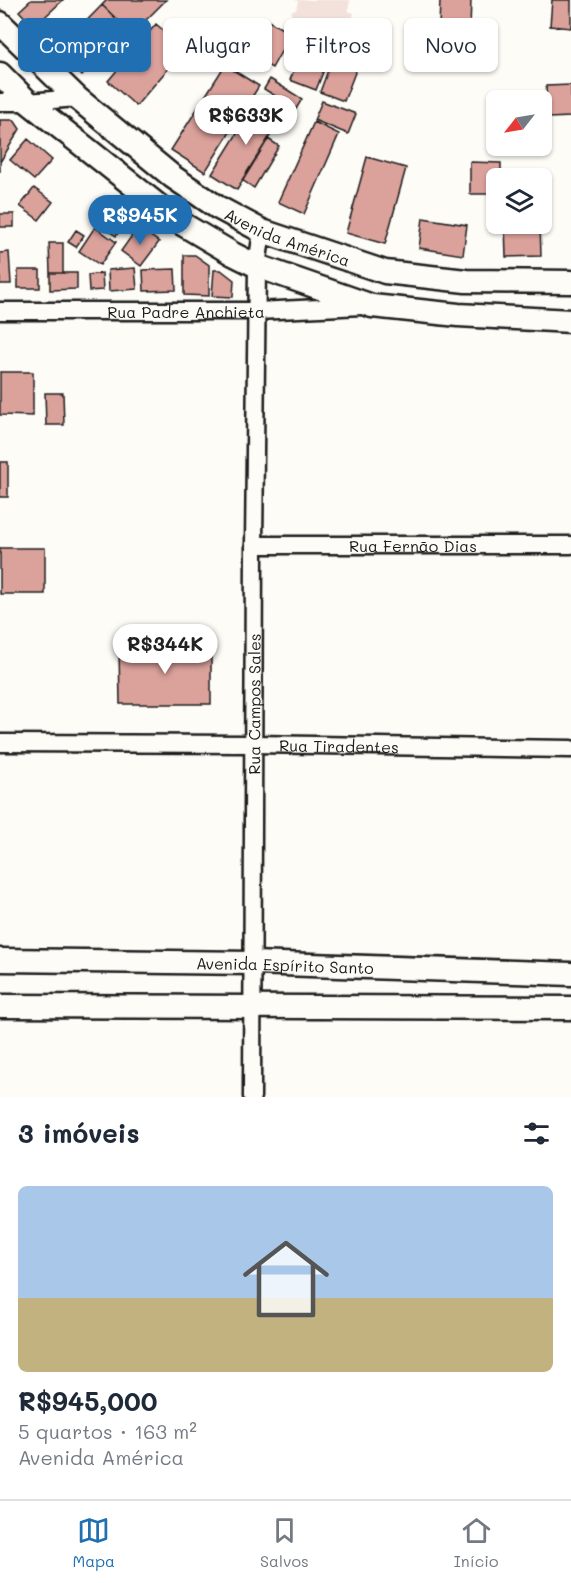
<!DOCTYPE html>
<html lang="pt">
<meta charset="utf-8">
<style>
:root{--surface:#fff;--page:#f6f6f7;--text:#1f2937;--muted:#747a83;--line:#e0e1e3;--accent:#1f6fb2}
body{margin:0;font-family:Mali,sans-serif;background:var(--page);color:var(--text);height:100vh;display:flex;flex-direction:column;font-size:22px;white-space:nowrap}
*{box-sizing:border-box;margin:0}
p{font-size:20px;color:var(--muted)}
.icon{flex:none;width:33px;height:33px;fill:none;stroke:currentColor;stroke-width:2;stroke-linecap:round;stroke-linejoin:round}
.map{position:relative;height:1097px;overflow:hidden}
.drawer{display:flex;flex-direction:column;background:var(--surface);flex:1}
.drawer>*{flex:none}
.hud{position:absolute;left:18px;top:18px;width:536px;height:54px;display:flex;gap:12px}
.needle{width:39px;rotate:239deg}
.controls{position:absolute;left:486px;top:90px;display:grid;gap:12px}
.controls a{display:grid;place-items:center;width:66px;height:66px;border-radius:9px;background:var(--surface);box-shadow:0 2px 4px #0004;font-size:30px}
.price{position:absolute;translate:-50% -51px;padding:0 14px;border-radius:21px;background:#fff;color:#222;font-size:20px;line-height:39px;filter:drop-shadow(0 2px 3px #0008)}
.price::after{content:'';position:absolute;left:50%;top:36px;width:18px;height:14px;margin-left:-9px;background:inherit;clip-path:polygon(0 0,100% 0,50% 100%)}
.price.selected{background:var(--accent);color:#fff}
ul{padding:0;list-style:none}
li{display:grid;align-content:center;gap:12px;height:318px;padding:0 18px}
li+li{border-top:2px solid var(--line)}
li span{display:grid;place-items:center;height:186px;border-radius:9px;color:#555}
li>.icon{margin-inline-start:auto}
span .icon{width:108px;height:108px;fill:#fffc;stroke-width:1}
li b{font-size:26px}
h2{display:flex;justify-content:space-between;align-items:center;height:72px;padding:0 18px;font-size:26px}
.tag{padding:0 21px;border-radius:9px;background:var(--surface);box-shadow:0 2px 4px #0004;font-size:21px;line-height:54px}
.tag.selected{background:var(--accent);color:#fff}
.menu{display:flex;justify-content:space-around;align-items:center;height:84px;border-top:2px solid var(--line);background:var(--surface);font-size:16px;color:var(--muted)}
.menu a{display:grid;justify-items:center;gap:3px}
.menu .selected{color:var(--accent)}
.map>svg:first-child{display:block}
</style>
<div class="map">
<svg width="571" height="1097" viewBox="0 0 571 1097">
<rect width="100%" height="100%" fill="#fdfcf7"/>
<filter id="ink" filterUnits="userSpaceOnUse"><feTurbulence type="fractalNoise" baseFrequency=".0167" numOctaves="2"/><feDisplacementMap in="SourceGraphic" scale="12" xChannelSelector="R" yChannelSelector="G"/><feConvolveMatrix kernelMatrix="1 2 1 2 8 2 1 2 1" color-interpolation-filters="sRGB"/></filter>
<g filter="url(#ink)">
<path fill="#f3e1db" d="M294 0H350L348 11 354 13 348 37 324 31 326 20 314 16 310 28 289 22 292 10H296L298 1Z"/>
<path fill="#dba19b" stroke="#1c1c1c" stroke-width="1.5" d="M31 0H63L34 27 19 11Z
M107 0H166L132 34 102 5Z
M440 0H471L470 28 439 26Z
M552 0H571V28L550 26Z
M102 5 127 29 82 76 57 51Z
M262 17 291 34 272 68 243 51Z
M156 24 185 49 136 106 108 81Z
M307 37 333 47 316 90 290 80Z
M336 48 361 57 344 101 320 92Z
M225 65 259 86 205 172 171 150Z
M270 79 302 99 296 109 264 89Z
M571 85V117L548 118 546 86Z
M322 101 356 114 348 134 314 120Z
M256 103 281 118 237 190 212 174Z
M0 120H14L20 129 0 162V172Z
M314 122 339 134 304 214 278 202Z
M28 139 52 160 34 180 10 160Z
M268 139 279 146 254 188 242 180Z
M367 157 406 168 385 244 346 233Z
M470 162 501 163V178H496V194H470Z
M34 188 53 202 39 220 20 206Z
M108 212 125 223 116 236 100 225Z
M0 214H14V227H0Z
M423 218 467 225 463 255 419 248Z
M505 224H540L541 256 506 257Z
M95 227 116 242 100 265 79 251Z
M138 227 159 242 141 266 121 251Z
M76 230 84 235 76 247 68 242Z
M49 243H63V273H50Z
M9 252 11 284H0V253Z
M184 255H195L209 265V296L184 295Z
M135 268 137 289 109 291 108 270Z
M175 269 176 290 144 291 143 270Z
M18 270H40V288H18Z
M214 270H221L234 280 233 297 212 296Z
M50 273H77V289L50 290Z
M102 273 103 290 89 291 88 275Z
M0 372H33V416L0 415Z
M45 393H63L64 425H46Z
M0 462H8V497H0Z
M0 548H45V594H0Z
M119 647H211V704H120Z"/>
<g fill="none" stroke-linecap="round" stroke-linejoin="round">
<defs>
<g id="street">
<path d="M0 102H28L77 98"/>
<path id="s1" d="M0 311H257L362 306"/>
<path id="s2" d="M254 545H571"/>
<path id="s3" d="M0 743 253 744 571 749"/>
<path id="s4" d="M252 1097 254 545 257 266 262 231"/>
</g>
<g id="secondary">
<path id="s5" d="M0 23 77 98 173 177 217 207 262 231 385 272 466 281 571 282"/>
<path d="M0 74 28 102 179 222 233 254 257 266 372 306 458 315 571 321"/>
<path id="s6" d="M0 960 253 963 571 974"/>
<path d="M0 1006 571 1008"/>
</g>
</defs>
<use href="#street" stroke="#1c1c1c" stroke-width="21"/>
<use href="#secondary" stroke="#1c1c1c" stroke-width="27"/>
<use href="#street" stroke="#fdfcf7" stroke-width="16"/>
<use href="#secondary" stroke="#fdfcf7" stroke-width="22"/>
</g>
</g>
<g text-anchor="middle" dominant-baseline="central" stroke-width="4.5" stroke-linejoin="round" paint-order="stroke">
<g font-size="16" fill="#1c1c1c" stroke="#fdfcf7">
<text stroke="none"><textPath href="#s5" startOffset="362">Avenida América</textPath></text>
<text stroke="none"><textPath href="#s1" startOffset="186">Rua Padre Anchieta</textPath></text>
<text stroke="none"><textPath href="#s2" startOffset="159">Rua Fernão Dias</textPath></text>
<text stroke="none"><textPath href="#s4" startOffset="393">Rua Campos Sales</textPath></text>
<text stroke="none"><textPath href="#s3" startOffset="339">Rua Tiradentes</textPath></text>
<text stroke="none"><textPath href="#s6" startOffset="285">Avenida Espírito Santo</textPath></text>
</g>
</g>
</svg>
<div class="controls">
<a><svg class="needle" viewBox="-14 -14 28 28"><path d="M0-13l5 13h-10z" fill="#e53935"/><path d="M0 13l5-13h-10z" fill="#747a83"/></svg></a>
<a><svg class="icon" aria-label="layers" viewBox="0 0 24 24"><path d="M12 4l9 5-9 5-9-5zM3 14l9 5 9-5"/></svg></a>
</div>
<b class="price" style="left:246px;top:146px">R$633K</b>
<b class="price selected" style="left:140px;top:246px">R$945K</b>
<b class="price" style="left:165px;top:675px">R$344K</b>
<div class="hud">
<a class="tag selected">Comprar</a>
<a class="tag">Alugar</a>
<a class="tag">Filtros</a>
<a class="tag">Novo</a>
</div>
</div>
<section class="drawer">
<h2>3 imóveis<svg class="icon" aria-label="filters" viewBox="0 0 24 24"><path d="M4 7h16M4 17h16"/><circle cx="9" cy="7" r="2"/><circle cx="15" cy="17" r="2"/></svg></h2>
<ul>
<li><span style="background:linear-gradient(#a9c7e8 60%,#c2b280 0)"><svg class="icon" aria-label="home" viewBox="0 0 24 24"><path d="M3 11l9-7 9 7M6 9v11h12V9"/></svg></span><div><b>R$945,000</b><p>5 quartos · 163 m²</p><p>Avenida América</p></div></li>
</ul>
</section>
<nav class="menu">
<a class="selected"><svg class="icon" aria-label="map" viewBox="0 0 24 24"><path d="M3 6l6-2 6 2 6-2v14l-6 2-6-2-6 2zM9 4v14M15 6v14"/></svg>Mapa</a>
<a><svg class="icon" aria-label="saved" viewBox="0 0 24 24"><path d="M7 4h10v16l-5-4-5 4z"/></svg>Salvos</a>
<a><svg class="icon" aria-label="home" viewBox="0 0 24 24"><path d="M3 11l9-7 9 7M6 9v11h12V9"/></svg>Início</a>
</nav>
